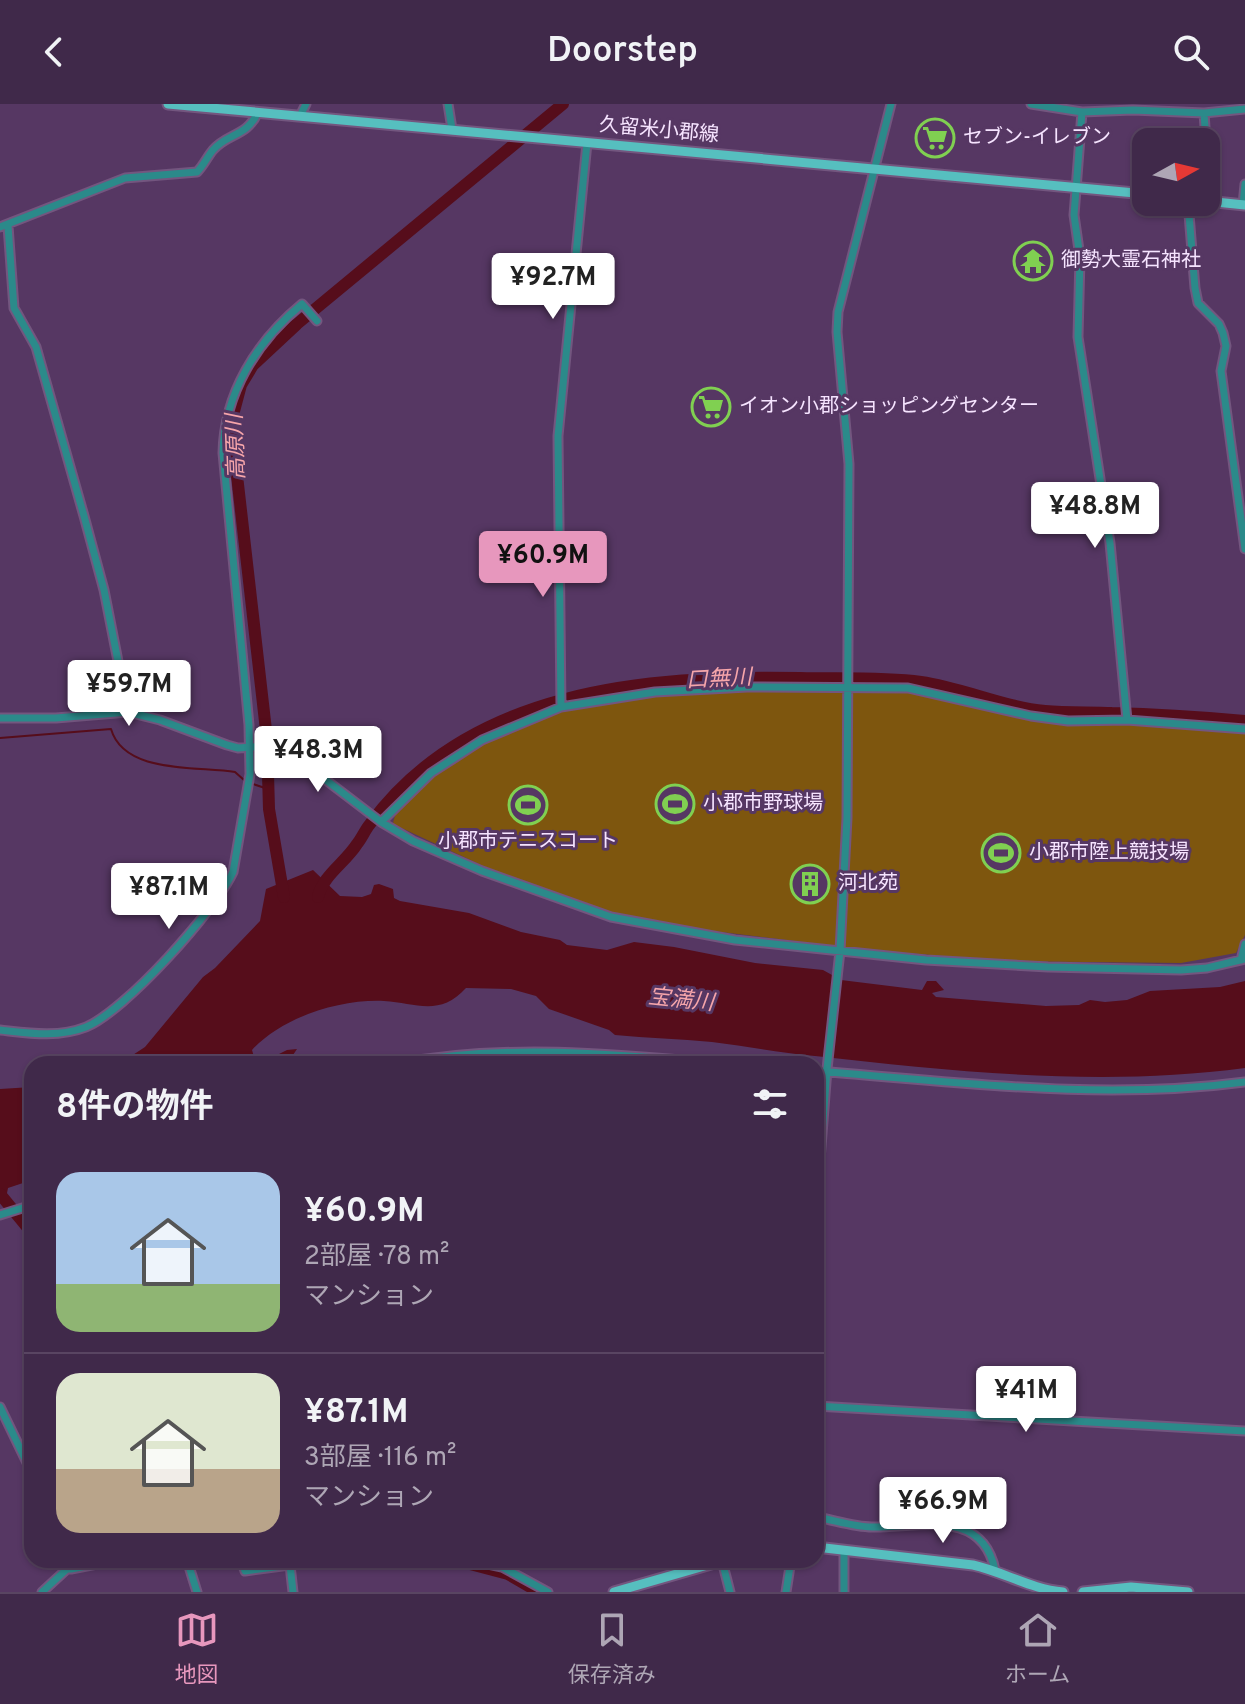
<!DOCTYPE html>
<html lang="ja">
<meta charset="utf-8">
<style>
:root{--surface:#40294a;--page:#473151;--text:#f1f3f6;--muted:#aea6b5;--line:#594562;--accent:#e797bd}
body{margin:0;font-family:Overpass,"Noto Sans JP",sans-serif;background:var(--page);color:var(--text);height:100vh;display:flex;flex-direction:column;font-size:30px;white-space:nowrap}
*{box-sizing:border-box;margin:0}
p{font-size:26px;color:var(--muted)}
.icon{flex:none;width:44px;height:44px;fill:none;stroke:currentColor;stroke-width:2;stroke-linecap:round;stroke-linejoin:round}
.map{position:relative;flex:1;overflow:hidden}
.details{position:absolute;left:24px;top:952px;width:800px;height:512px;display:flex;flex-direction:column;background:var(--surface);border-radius:24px;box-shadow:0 2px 6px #0004,0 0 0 2px var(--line)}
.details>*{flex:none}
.needle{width:52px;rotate:82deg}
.controls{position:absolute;left:1132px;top:24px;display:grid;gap:16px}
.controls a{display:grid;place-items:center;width:88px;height:88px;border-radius:16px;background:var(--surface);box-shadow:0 2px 6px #0004,0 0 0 2px var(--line);font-size:40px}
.price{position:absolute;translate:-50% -68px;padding:0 18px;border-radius:8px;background:#fff;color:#222;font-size:26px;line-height:52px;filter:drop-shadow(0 2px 4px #0008)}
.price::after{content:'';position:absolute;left:50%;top:48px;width:24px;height:18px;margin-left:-12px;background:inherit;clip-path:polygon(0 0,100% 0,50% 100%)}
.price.selected{background:var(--accent);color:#111}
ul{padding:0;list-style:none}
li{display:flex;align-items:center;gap:24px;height:200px;padding:0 32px}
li+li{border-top:2px solid var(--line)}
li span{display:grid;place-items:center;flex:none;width:224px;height:160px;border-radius:24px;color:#555}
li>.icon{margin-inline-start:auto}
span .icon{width:96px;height:96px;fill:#fffc;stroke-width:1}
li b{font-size:34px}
h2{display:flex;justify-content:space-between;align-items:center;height:96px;padding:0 32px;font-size:34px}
header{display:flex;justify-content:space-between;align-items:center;height:104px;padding:0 32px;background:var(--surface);font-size:36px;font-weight:600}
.menu{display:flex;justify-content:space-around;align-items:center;height:112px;border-top:2px solid var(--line);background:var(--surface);font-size:22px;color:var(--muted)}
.menu a{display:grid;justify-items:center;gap:4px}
.menu .selected{color:var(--accent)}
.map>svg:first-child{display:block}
</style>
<header><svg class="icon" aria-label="back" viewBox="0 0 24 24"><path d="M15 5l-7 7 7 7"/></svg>Doorstep<svg class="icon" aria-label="search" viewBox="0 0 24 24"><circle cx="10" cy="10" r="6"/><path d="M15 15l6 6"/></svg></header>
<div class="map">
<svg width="1245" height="1488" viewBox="0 0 1245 1488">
<rect width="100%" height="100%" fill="#563763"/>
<path fill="#7e560e" d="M747 584 901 587 934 592 1030 614 1245 627V831L1236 849 1181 859 1001 857 861 845 689 824 597 805 509 774 393 720C395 703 410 694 422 682 508 598 634 592 747 584Z"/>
<path fill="#560d1b" d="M313 766 340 792 362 793 371 790 374 781 379 780 393 785 394 794 400 797 469 809 521 828 560 836 567 841 607 846 634 838 674 843 755 859 823 866 841 876 922 886 927 877H936L944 886 932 889 936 893 1046 902 1079 901 1090 896 1105 898 1127 896 1150 887 1220 883 1245 877V964C1103 983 957 968 815 952 780 949 746 942 712 938 680 935 647 934 615 931L609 926 549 905 536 892 511 885 466 884C440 913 416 899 384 897 340 895 282 913 252 946L254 953 265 957 287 946 297 945 293 951 275 960H119L145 943 203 873 215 864 260 817 266 785Z
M32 983V1076L8 1084 7 1089 0 1093V985Z"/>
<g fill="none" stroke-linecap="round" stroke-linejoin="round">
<path stroke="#560d1b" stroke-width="2" d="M0 634 111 625C124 670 196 662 235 668L244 676
M250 679 268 685"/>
<path stroke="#560d1b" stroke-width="12" d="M284 793 269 705 267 635 235 354 233 311 241 281 253 261 297 220 563 0
M318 793C323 771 345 759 357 740 362 734 365 726 370 720 469 585 647 571 800 574 841 575 881 573 921 578 963 584 1003 603 1045 607 1067 609 1090 608 1112 609 1156 610 1201 613 1245 617
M0 1090 32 1129
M455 1456 508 1470 539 1488"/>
<defs>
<path id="minor" d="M448 0 452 25
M1031 0 1082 8 1133 6 1204 9 1245 5
M1082 8 1074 111 1080 153 1078 233 1110 439 1127 616
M1204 9 1206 38
M300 12 306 0
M1206 43 1209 97
M1188 98 1195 184 1198 199 1219 220 1223 229 1226 242 1221 267 1245 445
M1243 101 1245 80
M8 122 14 204 36 243 84 412 104 486 128 608
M0 123 125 74 197 68C204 61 207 53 213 46 227 29 247 33 258 8
M561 603 558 332 587 39
M0 614H56L128 608 160 616 227 641 238 644 280 641 381 718 413 737 482 767 611 813 735 836 926 856 1048 863 1181 866 1207 864 1245 855
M381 718 431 669 482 636 561 603 655 588 747 583 908 584 1031 612 1068 617 1127 616 1245 625
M1241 856 1245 840
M0 926C28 929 58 934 86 923 125 907 215 807 233 768L250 670 249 621 223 349C224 289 257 237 302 200L317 217
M396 960C504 939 617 950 726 960
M816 967C959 978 1102 997 1245 978
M816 1108 827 965 840 847 847 714 849 360 837 228 838 208 891 0
M0 1111 32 1101
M816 1302 1245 1327
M0 1303 32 1369
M816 1413C834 1416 854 1423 872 1423 917 1424 982 1403 995 1466
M844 1446V1488
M63 1456 67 1465H71L118 1456
M187 1456 197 1488
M241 1456 245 1467 290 1461
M469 1456 502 1463 548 1488
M722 1457 730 1488
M42 1488 67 1465
M293 1488 290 1461 297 1456
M786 1488 791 1456"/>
<path id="major" d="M168 0 1146 90
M1206 97 1245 101
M816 1443 973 1461C1004 1468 1031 1485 1063 1488
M614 1488 725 1456
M1083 1488 1131 1483 1188 1488"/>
</defs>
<use href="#minor" stroke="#73567f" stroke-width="11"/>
<use href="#major" stroke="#73567f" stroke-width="13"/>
<use href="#minor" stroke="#2b8a8a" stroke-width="7"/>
<use href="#major" stroke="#56bfbf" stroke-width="9"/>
</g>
<defs>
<symbol id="supermarket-ring" viewBox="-11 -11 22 22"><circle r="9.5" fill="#563763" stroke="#80d051" stroke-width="1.5"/><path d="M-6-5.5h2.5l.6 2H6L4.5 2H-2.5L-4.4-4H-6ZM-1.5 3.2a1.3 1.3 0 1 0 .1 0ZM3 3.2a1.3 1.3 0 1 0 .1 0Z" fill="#80d051"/></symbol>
<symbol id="temple-ring" viewBox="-11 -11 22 22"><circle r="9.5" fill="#563763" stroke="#80d051" stroke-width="1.5"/><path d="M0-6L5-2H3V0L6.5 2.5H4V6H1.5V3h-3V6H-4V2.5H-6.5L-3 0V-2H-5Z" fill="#80d051"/></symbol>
<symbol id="stadium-ring" viewBox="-11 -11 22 22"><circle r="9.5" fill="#563763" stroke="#80d051" stroke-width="1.5"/><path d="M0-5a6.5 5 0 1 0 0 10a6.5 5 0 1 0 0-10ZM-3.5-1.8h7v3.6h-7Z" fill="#80d051"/></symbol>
<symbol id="building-ring" viewBox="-11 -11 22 22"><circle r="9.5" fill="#563763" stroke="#80d051" stroke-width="1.5"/><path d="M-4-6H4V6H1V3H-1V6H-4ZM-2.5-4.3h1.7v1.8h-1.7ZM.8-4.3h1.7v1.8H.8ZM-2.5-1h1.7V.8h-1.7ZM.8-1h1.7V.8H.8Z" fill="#80d051"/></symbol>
</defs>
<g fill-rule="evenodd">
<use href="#supermarket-ring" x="913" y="12" width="44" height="44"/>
<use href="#temple-ring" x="1011" y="135" width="44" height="44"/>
<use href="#supermarket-ring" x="689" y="281" width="44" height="44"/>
<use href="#stadium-ring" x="653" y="678" width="44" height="44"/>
<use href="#stadium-ring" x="506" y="679" width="44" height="44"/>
<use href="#stadium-ring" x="979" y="727" width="44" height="44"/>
<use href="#building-ring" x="788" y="758" width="44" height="44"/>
</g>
<g text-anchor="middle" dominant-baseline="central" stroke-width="6" stroke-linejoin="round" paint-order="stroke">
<g font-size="20" fill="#f6e4ff" stroke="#563763">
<text transform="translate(659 27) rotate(5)">久留米小郡線</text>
</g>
<g font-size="20" fill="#f6e4ff" stroke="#563763" text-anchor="start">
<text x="963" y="34">セブン-イレブン</text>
<text x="1061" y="157">御勢大霊石神社</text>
<text x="739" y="303">イオン小郡ショッピングセンター</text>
<text x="703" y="700">小郡市野球場</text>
<text x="528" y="738" text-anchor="middle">小郡市テニスコート</text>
<text x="1029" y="749">小郡市陸上競技場</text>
<text x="838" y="780">河北苑</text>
</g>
<g font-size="22" font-style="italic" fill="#f6a5aa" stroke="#563763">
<text transform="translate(237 343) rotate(-92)">高原川</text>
<text transform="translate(719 576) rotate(-3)">口無川</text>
<text transform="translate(681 897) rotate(6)">宝満川</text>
</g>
</g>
</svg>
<div class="controls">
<a><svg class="needle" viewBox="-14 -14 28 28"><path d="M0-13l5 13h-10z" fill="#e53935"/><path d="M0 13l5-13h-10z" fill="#aea6b5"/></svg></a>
</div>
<b class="price" style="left:553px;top:217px">¥92.7M</b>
<b class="price" style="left:1095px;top:446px">¥48.8M</b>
<b class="price selected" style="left:543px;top:495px">¥60.9M</b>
<b class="price" style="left:129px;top:624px">¥59.7M</b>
<b class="price" style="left:318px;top:690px">¥48.3M</b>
<b class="price" style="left:169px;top:827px">¥87.1M</b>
<b class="price" style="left:1026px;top:1330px">¥41M</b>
<b class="price" style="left:943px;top:1441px">¥66.9M</b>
<section class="details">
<h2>8件の物件<svg class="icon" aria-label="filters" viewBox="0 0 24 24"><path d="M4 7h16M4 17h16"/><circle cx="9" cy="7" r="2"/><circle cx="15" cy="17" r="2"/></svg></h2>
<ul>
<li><span style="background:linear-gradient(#a9c7e8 70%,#8fb573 0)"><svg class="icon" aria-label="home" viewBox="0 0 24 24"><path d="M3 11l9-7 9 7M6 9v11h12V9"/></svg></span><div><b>¥60.9M</b><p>2部屋 · 78 m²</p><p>マンション</p></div></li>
<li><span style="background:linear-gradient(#dfe7d0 60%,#b9a48a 0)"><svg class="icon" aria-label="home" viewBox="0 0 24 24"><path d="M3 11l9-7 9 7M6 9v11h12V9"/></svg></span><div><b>¥87.1M</b><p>3部屋 · 116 m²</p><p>マンション</p></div></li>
</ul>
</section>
</div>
<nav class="menu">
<a class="selected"><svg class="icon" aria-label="map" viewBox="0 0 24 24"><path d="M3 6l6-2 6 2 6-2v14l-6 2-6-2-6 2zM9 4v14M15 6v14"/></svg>地図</a>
<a><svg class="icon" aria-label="saved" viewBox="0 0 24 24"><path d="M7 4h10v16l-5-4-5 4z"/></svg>保存済み</a>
<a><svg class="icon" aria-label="home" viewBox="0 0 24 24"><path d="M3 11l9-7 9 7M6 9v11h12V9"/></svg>ホーム</a>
</nav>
